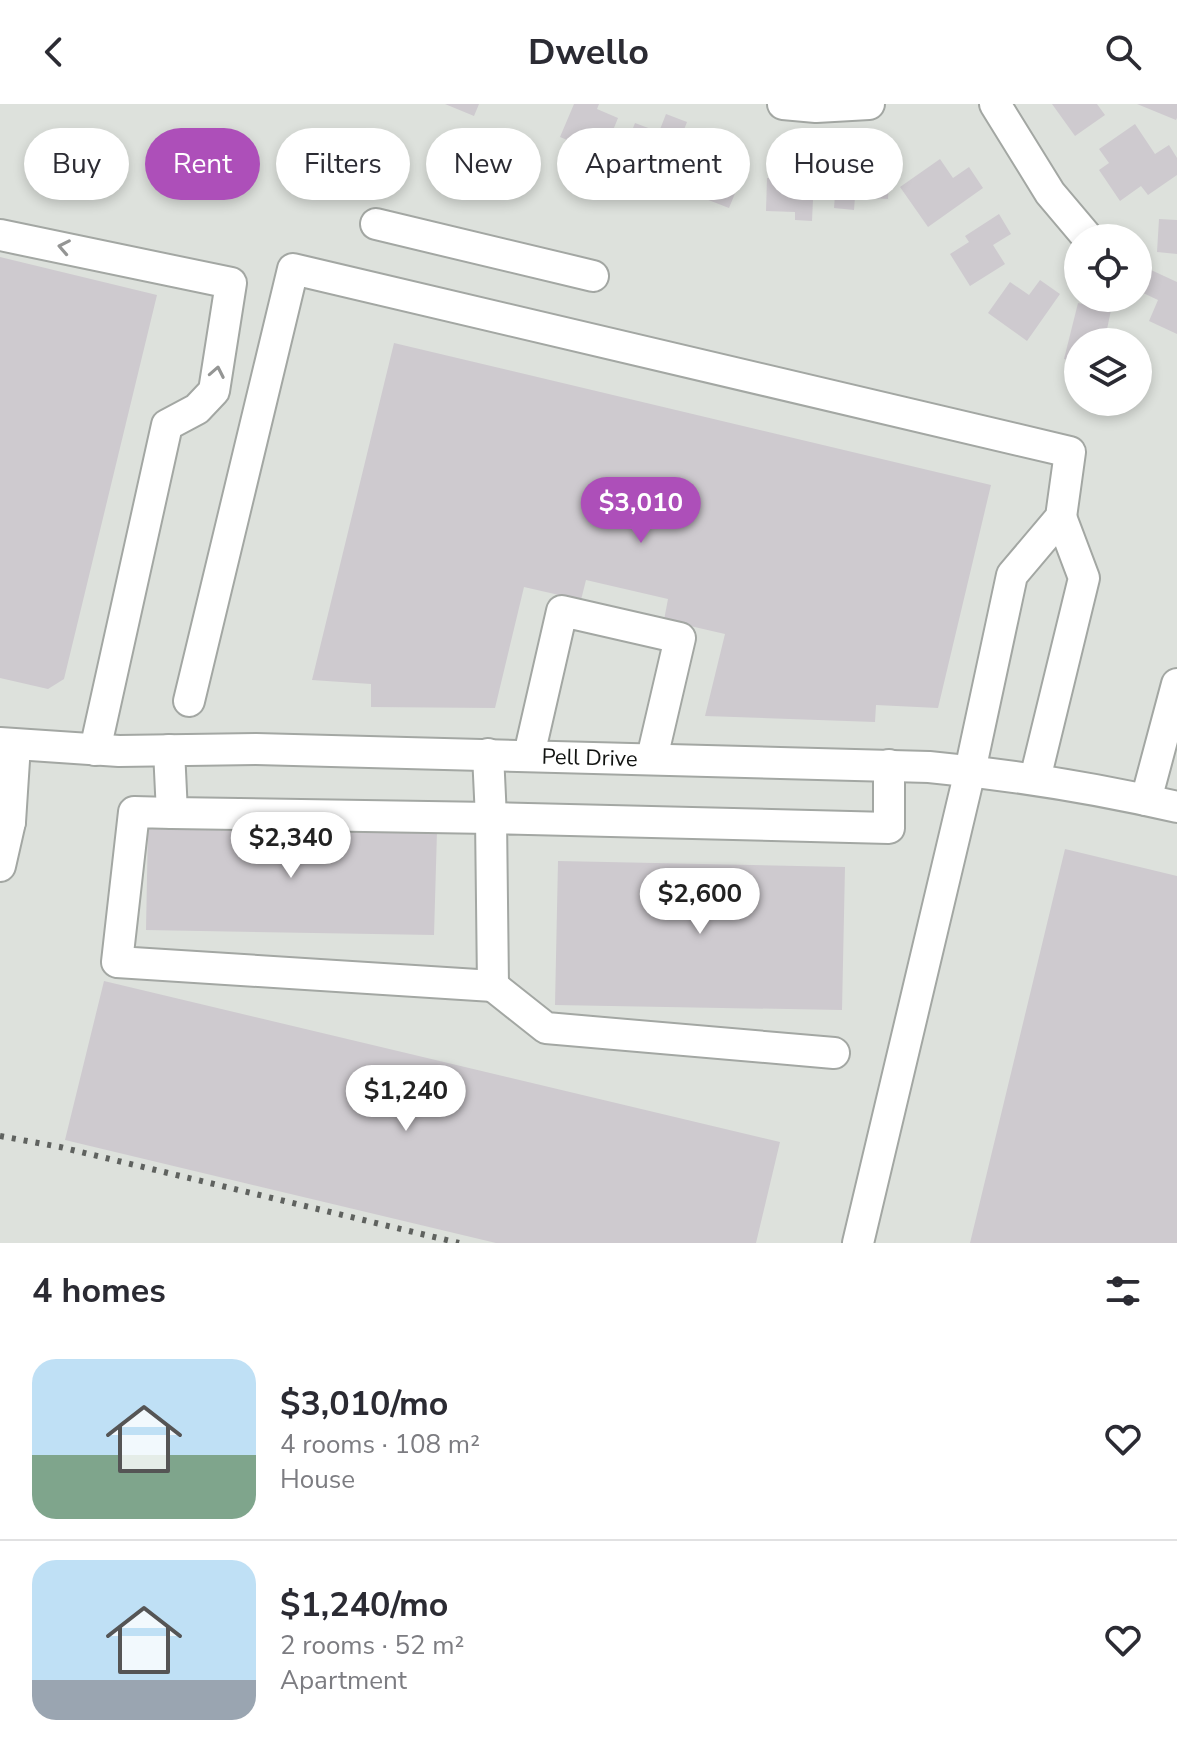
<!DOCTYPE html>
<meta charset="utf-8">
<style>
:root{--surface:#fff;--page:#f2f2f3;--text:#2b2b33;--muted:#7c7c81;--line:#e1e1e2;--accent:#ad4fb9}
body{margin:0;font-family:"Nunito Sans",sans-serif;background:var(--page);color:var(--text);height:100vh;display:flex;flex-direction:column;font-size:30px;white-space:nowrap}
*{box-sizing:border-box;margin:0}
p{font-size:26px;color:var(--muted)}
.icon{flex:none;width:44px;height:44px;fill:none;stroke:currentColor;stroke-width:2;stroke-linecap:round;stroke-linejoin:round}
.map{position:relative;height:1139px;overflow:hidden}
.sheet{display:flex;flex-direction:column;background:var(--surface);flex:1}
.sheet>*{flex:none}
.banner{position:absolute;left:24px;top:24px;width:1130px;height:72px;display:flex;gap:16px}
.fabs{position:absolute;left:1064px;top:120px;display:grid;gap:16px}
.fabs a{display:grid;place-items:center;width:88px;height:88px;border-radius:50%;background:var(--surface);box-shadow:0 4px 12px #0003;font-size:40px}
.price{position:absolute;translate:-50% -68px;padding:0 18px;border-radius:28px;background:#fff;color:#222;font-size:26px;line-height:52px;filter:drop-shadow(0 2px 4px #0008)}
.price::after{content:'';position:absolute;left:50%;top:48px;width:24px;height:18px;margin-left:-12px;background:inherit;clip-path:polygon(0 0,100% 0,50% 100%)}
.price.selected{background:var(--accent);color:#fff}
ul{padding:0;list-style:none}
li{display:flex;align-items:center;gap:24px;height:200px;padding:0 32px}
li+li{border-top:2px solid var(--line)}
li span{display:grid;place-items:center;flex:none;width:224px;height:160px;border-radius:24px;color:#555}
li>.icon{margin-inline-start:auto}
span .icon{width:96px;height:96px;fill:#fffc;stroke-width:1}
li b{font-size:34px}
h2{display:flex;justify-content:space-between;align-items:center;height:96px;padding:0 32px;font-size:34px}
.chip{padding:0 28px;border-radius:36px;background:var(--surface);box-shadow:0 4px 12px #0003;font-size:28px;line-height:72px}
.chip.selected{background:var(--accent);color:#fff}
header{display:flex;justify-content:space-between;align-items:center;height:104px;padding:0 32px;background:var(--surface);font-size:36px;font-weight:700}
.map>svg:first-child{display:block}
</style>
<header><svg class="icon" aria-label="back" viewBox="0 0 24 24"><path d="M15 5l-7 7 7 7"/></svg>Dwello<svg class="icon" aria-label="search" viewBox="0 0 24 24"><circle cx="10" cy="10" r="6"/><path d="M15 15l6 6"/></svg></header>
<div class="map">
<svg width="1177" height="1139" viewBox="0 0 1177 1139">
<rect width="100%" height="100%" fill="#dde1dc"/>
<path fill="#cecacf" d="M445 0H479L474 12Z
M574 0H599L597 5 618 14 603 51 560 33Z
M1052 0H1097L1105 11 1075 32Z
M1137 0H1177V14L1176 16Z
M666 10 687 18 665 75 639 65 633 79 614 72 635 19 659 28Z
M1135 20 1155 50 1169 41 1177 54V71L1148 91 1141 82 1120 97 1099 66 1109 59 1099 45Z
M710 28 732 36 724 57 745 65 729 104 675 83 684 59 696 64Z
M791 51 815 52 812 117 795 116V108L766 107 767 74H790Z
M838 53 890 56 888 95 855 93 854 106 834 104Z
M940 55 953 74 969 63 983 84 928 123 900 83Z
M999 110 1011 130 993 141 1005 160 970 182 950 150 969 138 965 132Z
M1159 115 1177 116V150L1157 148Z
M0 153 157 191 64 575 48 585 0 574Z
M1151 166 1177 178V230L1149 217 1158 196 1141 188Z
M1040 176 1060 190 1027 237 988 209 1010 178 1029 191Z
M1078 199 1111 206 1106 230 1118 233 1116 238H1078V258L1064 255Z
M394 239 991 381 938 604 876 601 875 618 705 612 725 530 664 516 668 495 586 476 581 496 524 483 495 604 371 603V580L312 576Z
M148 721 437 727 434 831 146 826Z
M1065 745 1177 772V1139H970Z
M558 757 845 763 842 906 555 901Z
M104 877 780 1038 756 1139H496L65 1036Z"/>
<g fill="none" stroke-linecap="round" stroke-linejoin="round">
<defs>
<g id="minor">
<path d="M783 0 816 3 869 0"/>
<path d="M995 0 1050 89 1088 134"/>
<path d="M376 120 593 172"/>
<path d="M0 131 231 179 214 287 197 305 167 321 95 646"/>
<path d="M189 597 293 165 1070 348 1061 413 1012 471 970 667 858 1139"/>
<path id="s1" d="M0 639 119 647 256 645 929 663C1013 671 1095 684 1177 703"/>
<path d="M169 646 172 709 491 714 488 650"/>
<path d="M529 651 562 507 680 534 652 654"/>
<path d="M1035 675 1084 474 1061 413"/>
<path d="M1146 696 1177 580"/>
<path d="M172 709 134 708 117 858 493 882 491 714 889 724V661"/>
<path d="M0 716 10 718 0 762"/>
<path d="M10 718 15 641"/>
<path d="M493 882 546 924 834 949"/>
</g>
</defs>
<use href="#minor" stroke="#a3a7a3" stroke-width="34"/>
<use href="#minor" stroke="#fff" stroke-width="30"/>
<path stroke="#5f625f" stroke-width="6" stroke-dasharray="4 8" stroke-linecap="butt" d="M0 1032 60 1043 459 1139"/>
</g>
<defs><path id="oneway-chevron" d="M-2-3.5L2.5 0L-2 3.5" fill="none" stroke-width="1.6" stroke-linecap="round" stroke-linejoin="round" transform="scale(2)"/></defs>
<g stroke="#949594">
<use href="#oneway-chevron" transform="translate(64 143) rotate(-169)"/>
<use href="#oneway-chevron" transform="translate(217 268) rotate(-79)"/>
</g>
<g text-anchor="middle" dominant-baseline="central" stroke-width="6" stroke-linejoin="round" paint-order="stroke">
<g font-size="22" fill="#121412" stroke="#eaefea">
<text stroke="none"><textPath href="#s1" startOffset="590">Pell Drive</textPath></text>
</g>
</g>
</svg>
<div class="fabs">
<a><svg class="icon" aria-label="locate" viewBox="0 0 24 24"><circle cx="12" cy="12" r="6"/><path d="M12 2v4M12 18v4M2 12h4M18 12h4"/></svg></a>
<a><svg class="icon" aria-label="layers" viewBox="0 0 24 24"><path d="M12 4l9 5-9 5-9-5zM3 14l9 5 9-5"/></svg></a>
</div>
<b class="price selected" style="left:641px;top:441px">$3,010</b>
<b class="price" style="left:291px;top:776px">$2,340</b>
<b class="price" style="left:700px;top:832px">$2,600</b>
<b class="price" style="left:406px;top:1029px">$1,240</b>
<div class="banner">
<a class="chip">Buy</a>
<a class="chip selected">Rent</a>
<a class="chip">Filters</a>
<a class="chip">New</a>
<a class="chip">Apartment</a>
<a class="chip">House</a>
</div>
</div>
<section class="sheet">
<h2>4 homes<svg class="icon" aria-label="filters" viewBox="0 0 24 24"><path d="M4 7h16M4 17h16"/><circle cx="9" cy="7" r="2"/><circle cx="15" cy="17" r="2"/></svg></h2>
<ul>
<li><span style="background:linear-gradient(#bfe0f5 60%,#7fa58c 0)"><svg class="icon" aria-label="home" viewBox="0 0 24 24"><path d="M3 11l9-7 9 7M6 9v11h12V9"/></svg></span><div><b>$3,010/mo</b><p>4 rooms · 108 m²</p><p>House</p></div><svg class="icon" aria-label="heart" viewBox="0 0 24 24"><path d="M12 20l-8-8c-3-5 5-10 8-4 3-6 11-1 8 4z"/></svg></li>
<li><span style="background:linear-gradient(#bfe0f5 75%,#9aa5b1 0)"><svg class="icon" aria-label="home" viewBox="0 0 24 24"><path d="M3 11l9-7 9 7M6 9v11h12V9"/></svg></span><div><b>$1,240/mo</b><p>2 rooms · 52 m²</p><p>Apartment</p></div><svg class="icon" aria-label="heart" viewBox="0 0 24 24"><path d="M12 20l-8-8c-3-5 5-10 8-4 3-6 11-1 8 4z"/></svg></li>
</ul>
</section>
